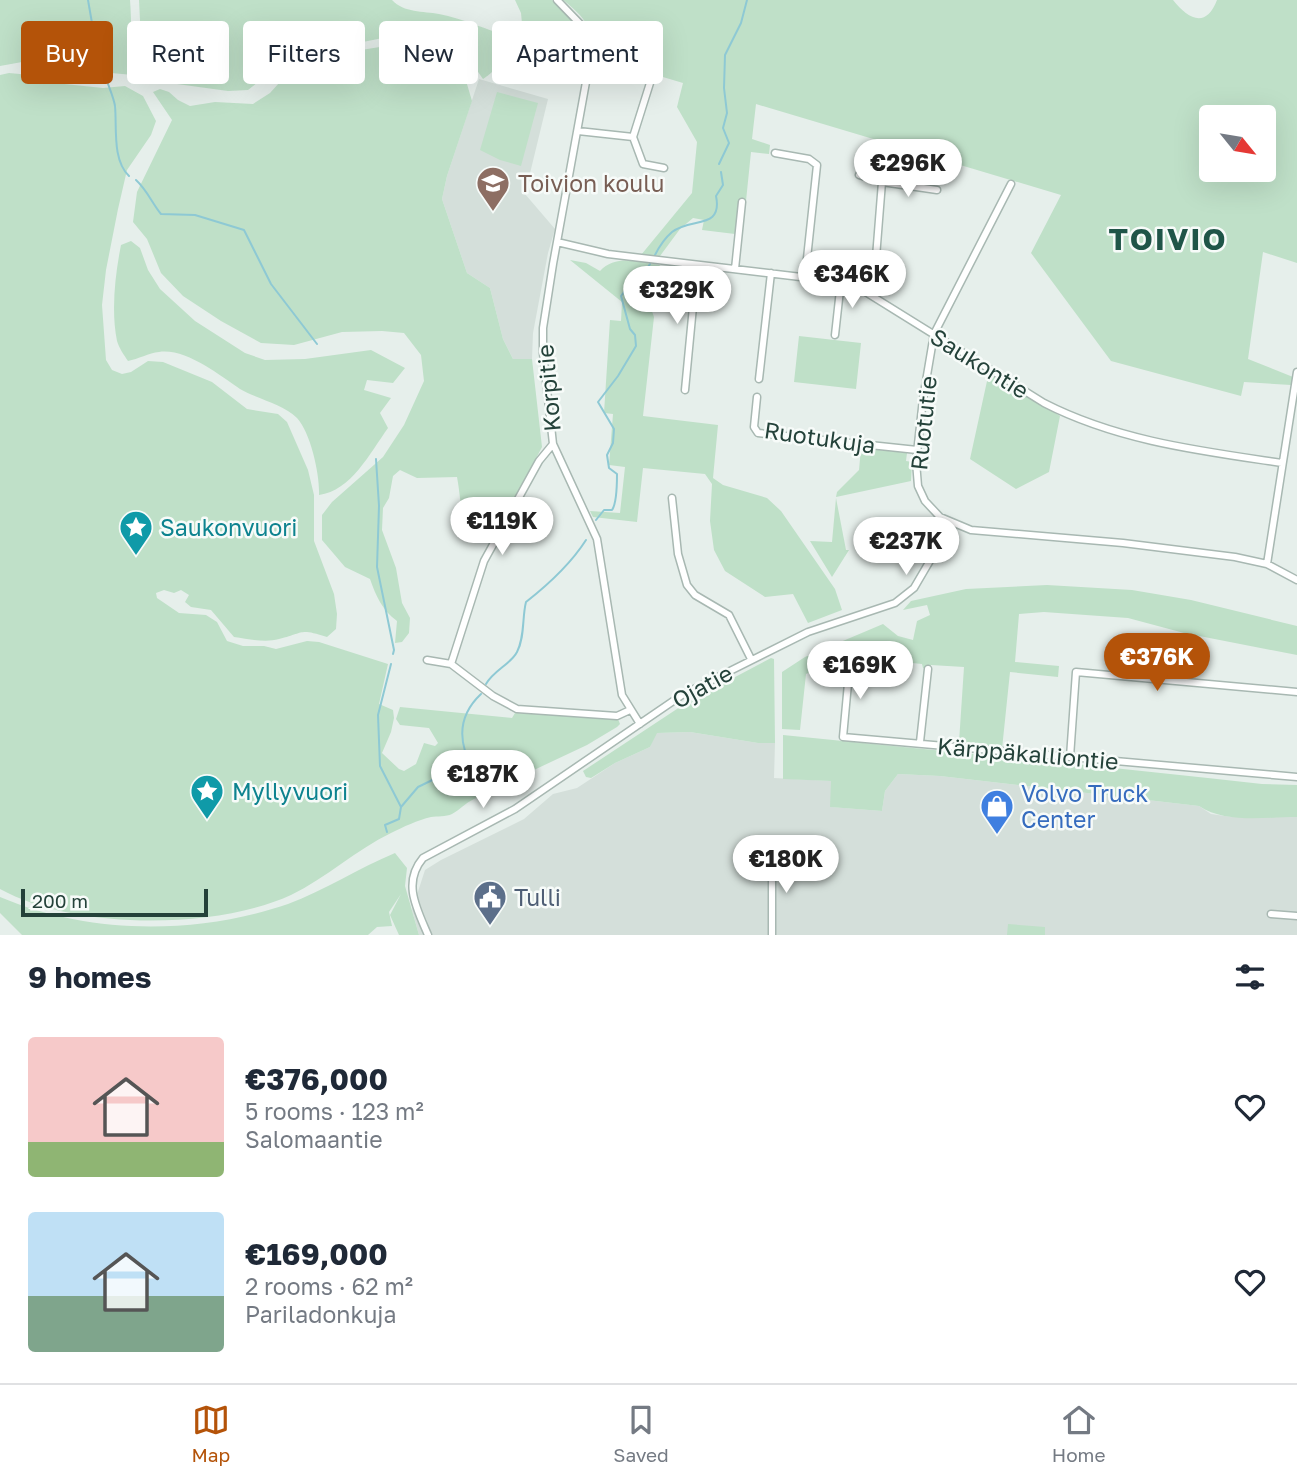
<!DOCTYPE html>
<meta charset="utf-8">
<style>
:root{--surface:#fff;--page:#f6f6f7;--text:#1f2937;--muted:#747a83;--line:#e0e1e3;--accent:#b45309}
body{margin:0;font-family:"Golos Text",sans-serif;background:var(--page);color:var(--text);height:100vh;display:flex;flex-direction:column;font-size:26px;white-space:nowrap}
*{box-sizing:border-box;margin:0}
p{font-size:23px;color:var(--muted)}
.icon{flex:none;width:38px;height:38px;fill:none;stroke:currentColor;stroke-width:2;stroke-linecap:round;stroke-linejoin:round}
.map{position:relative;height:935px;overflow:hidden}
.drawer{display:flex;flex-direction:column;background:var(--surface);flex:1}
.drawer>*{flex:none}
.hud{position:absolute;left:21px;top:21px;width:700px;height:63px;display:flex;gap:14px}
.needle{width:46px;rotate:120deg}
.fabs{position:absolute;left:1199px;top:105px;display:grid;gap:14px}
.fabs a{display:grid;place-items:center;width:77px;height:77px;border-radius:7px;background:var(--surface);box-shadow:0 7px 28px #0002;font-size:35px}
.scale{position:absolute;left:21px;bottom:18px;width:187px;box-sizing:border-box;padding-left:7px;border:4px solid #24423a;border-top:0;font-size:19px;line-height:24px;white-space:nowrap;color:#24423a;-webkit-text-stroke:5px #f7fbf9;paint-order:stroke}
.price{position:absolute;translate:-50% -60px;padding:0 16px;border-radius:24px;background:#fff;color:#222;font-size:23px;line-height:46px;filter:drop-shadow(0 2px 4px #0008)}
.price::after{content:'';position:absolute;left:50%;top:42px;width:21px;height:16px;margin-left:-10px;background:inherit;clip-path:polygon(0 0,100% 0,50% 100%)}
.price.selected{background:var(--accent);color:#fff}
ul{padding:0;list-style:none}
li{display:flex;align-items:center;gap:21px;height:175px;padding:0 28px}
li span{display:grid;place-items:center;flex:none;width:196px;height:140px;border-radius:7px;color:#555}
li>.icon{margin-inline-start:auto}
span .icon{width:84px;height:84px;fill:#fffc;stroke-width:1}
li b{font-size:30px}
h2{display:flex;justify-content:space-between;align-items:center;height:84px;padding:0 28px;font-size:30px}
.chip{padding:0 24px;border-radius:7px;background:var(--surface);box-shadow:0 7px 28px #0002;font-size:24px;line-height:63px}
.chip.selected{background:var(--accent);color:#fff}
.menu{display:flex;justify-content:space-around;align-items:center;height:98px;border-top:2px solid var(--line);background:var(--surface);font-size:19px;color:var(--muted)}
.menu a{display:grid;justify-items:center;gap:4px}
.menu .selected{color:var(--accent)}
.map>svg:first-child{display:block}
</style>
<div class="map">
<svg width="1297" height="935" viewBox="0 0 1297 935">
<rect width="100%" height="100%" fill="#e6efeb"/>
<path fill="#d4dfda" d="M479 79 548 99 525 194 555 229 548 253 533 333 532 359H513L503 339 490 288 467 273 442 199 447 176Z
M690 732 758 743H775L774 778 831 781V807L882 811 885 791 898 774 940 776 1199 806 1211 814 1232 817H1297V935H419L412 910 425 870 441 860 524 819 553 794 577 788 615 763 650 747 656 733Z"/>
<path fill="#bfe0c8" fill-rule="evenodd" d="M0 0H130C132 24 130 49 136 72L133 75 100 72 75 74 22 62 0 66Z
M139 0H392C404 13 423 11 439 14 463 19 486 29 509 37 508 52 497 71 483 79 472 64 467 52 467 34L460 29 439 31 433 25 405 29 383 38 307 53 284 62 248 90 228 91 155 81 147 75 142 61Z
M515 0H552L572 17 584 34 585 52 523 34 521 13Z
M563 0H1173C1188 19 1206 29 1217 0H1297V263L1263 252 1248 359 1293 377 1291 385 1244 382 1241 396 1111 361 1031 253 1061 195 756 104 752 139 770 145 769 154 751 152 746 201 739 202 735 234 702 230 704 220 693 218 680 229 660 256 641 255 692 193 697 142 677 107 683 83 596 57C592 28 586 18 563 0ZM1211 117H1264V170H1211Z
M431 33 437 38 451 40 456 47 472 101 447 176 442 199 467 273 490 288 503 339 513 359H532L542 447 501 525 492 532C456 522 463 508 457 477L417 478 400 470 393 476 389 498 383 508 382 530 396 568 402 603 410 618 409 633 402 642 395 643 397 621C382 610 376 596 370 579L345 567 322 540V515L332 502 383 457 404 425 424 381 421 355 404 333 382 331 342 332 294 345 261 343 221 321 183 296 161 273 147 239 133 222 137 192 172 120 153 92 160 89 169 92 178 100 190 106 215 102 253 104 270 93 289 72 305 59 386 46 401 37Z
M9 73 30 75 55 83 103 88 125 86 143 96 156 121 151 135 127 170 118 209 106 270 102 305 106 360 112 370 122 374 131 372 148 361 163 362 212 382 247 409 278 414 287 422 308 470 314 495V541L334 594 337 614 336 629 327 637C298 628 305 633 279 639 265 643 249 639 234 637L211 610 191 607 185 602 189 595 181 590 174 593 164 590 156 593 157 598 179 613 206 615 217 622 227 641 243 646H264L276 649 307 641 319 642 388 664 379 704 393 710 394 718 391 732 382 753 399 769 404 771 416 764 424 743 435 746 438 743 429 728 400 725 396 719 400 707 512 718 515 713 612 718 618 719 620 724 617 727 587 745 502 785C493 794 485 795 474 799 465 803 460 810 452 814 446 817 437 816 431 817 418 820 403 827 391 833 356 850 326 878 291 895 215 930 74 930 0 889V75Z
M497 92 538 103 521 166 500 160 480 150Z
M131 241 140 248 148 270 160 289 195 321 245 353 265 360 305 359 371 350 405 368 393 383 367 380 364 390 391 398 380 413 388 428C370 453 351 491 319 495 320 476 311 433 297 418 283 404 257 399 240 389 219 375 186 348 159 352 149 353 138 359 128 361 124 355 119 348 117 341 111 311 115 275 121 245Z
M570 260 586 263 600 271C615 254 640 262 660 265L645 291 654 317 643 416 718 425 713 478 723 485 767 498 781 511 835 589 842 610 808 623 793 594 765 597 725 571 714 550 710 521 712 484 705 474 643 468 637 522 593 517 590 511 620 513 625 467 609 465 613 414 604 413 610 320 621 321 622 302Z
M799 336 861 343 856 389 794 382Z
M989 372 1060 416 1049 472 1016 489 970 459Z
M861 448 907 453 906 461 912 462 911 481 836 497 837 492 859 470Z
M836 498 846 550H849L832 577 810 541 832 542Z
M1047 585 1132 590 1191 600 1297 626V655L1184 633 1128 618 1044 612 1019 614 1015 662 1059 666 1058 677 1010 672 1002 749 959 742 964 667 931 665 930 669 923 668 922 664 854 657 853 660H846V657L806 674 800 730 782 729V672L805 657 883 624 898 636 913 640 917 621 930 615 927 605 903 610 911 601 966 589Z
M771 658 774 659 775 743H758L690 732 657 733 650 747 615 763 591 778 586 777 583 771 686 703Z
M783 735C943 751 1102 766 1262 784L1297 785V817C1266 817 1226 824 1199 806L940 776 898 774 885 791 882 811 830 807 831 781 783 779Z
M395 853 407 868 405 886 419 935H399L390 915 401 894 389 912 392 926 377 927 368 935H22L0 913V897C90 935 196 935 288 904 325 890 359 868 395 853Z
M1008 924 1045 927V935H1007Z"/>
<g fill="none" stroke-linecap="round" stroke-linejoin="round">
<path stroke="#8ec9d4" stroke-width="2" d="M88 0 92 23 104 37 99 60 105 75
M108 84C111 92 114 99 115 106 117 127 112 160 129 176
M719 164 729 143 723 128 727 113 724 88 725 55 741 23 747 0
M136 180C147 190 152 203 161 214L195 215 244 230 271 284 317 344
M655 255C659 247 665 238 672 232 691 217 723 230 716 196L723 185 721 172
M628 285C633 276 645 274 650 264
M376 459 379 506 377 567 394 650 393 654
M596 520 604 510H612C617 503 617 484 617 474L609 468 607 455 613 443 614 429 598 402 618 376 636 346 635 335 630 329 621 296 624 292
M486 684C494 670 511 664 517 652 525 637 522 617 526 602 549 584 570 565 586 540
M401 807 418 787 453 770 459 756 465 751C458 728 464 710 481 694
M387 832 385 825 399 819 401 807 380 766 378 715 391 664"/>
<defs>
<path id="minor" d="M557 0 587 31 592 49 553 264 543 328V353L553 444 597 539 622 695 640 724
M578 131 633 137 650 83
M633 137 643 164 664 168
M775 153 809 159 817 165 805 277
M859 175 882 182 873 295
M882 182 937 190
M1011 184 934 334 923 399 916 462 918 486 925 501 940 517 971 530 1123 543 1235 557 1267 564 1297 580
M557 242 608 254 851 283 1044 403C1118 441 1201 451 1282 463
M735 269 742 202
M835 335 841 281
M759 379 771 273
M685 390 697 265
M757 397 754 427 758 433 917 450
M672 498 678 554 687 585 695 595 729 615 751 659
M1267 564 1297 372
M427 660 451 664 493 696 517 709 617 716 630 710
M850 662 843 737 1297 777
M451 664 484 561 539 461 553 444
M920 742 928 669
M1070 757 1076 672 1297 692
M1271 914 1297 916
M428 935C417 909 402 883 423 858L515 809 682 695 808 632 895 603 914 588 952 523
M772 935V854"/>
</defs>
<use href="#minor" stroke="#a8b8b2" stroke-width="9"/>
<use href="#minor" stroke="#fff" stroke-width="6"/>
</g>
<defs>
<symbol id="school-pin" viewBox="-11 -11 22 30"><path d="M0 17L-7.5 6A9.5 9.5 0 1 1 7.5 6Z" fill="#8d6e63" stroke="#f7fbf9"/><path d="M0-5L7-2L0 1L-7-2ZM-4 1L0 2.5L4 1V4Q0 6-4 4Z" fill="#fff"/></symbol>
<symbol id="sight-pin" viewBox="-11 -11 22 30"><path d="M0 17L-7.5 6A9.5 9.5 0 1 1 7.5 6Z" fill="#0f9aa8" stroke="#f7fbf9"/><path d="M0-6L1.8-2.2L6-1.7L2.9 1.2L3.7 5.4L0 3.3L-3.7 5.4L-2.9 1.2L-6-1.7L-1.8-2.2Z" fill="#fff"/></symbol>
<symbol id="shop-pin" viewBox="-11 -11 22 30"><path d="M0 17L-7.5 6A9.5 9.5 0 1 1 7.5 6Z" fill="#3f7fe0" stroke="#f7fbf9"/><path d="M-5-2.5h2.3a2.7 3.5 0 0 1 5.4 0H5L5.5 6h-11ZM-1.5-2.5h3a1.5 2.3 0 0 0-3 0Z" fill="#fff"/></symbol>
<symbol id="civic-pin" viewBox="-11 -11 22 30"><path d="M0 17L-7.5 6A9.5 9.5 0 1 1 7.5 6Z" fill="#5c6f8a" stroke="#f7fbf9"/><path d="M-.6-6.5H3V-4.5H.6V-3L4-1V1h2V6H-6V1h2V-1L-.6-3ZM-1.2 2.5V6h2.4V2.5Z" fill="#fff"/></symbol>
</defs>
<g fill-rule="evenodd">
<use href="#school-pin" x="474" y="164" width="38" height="52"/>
<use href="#sight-pin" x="117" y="508" width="38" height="52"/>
<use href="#sight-pin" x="188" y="772" width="38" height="52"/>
<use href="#shop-pin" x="978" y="787" width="38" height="52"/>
<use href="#civic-pin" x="471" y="878" width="38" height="52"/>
</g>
<g text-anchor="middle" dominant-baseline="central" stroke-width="5" stroke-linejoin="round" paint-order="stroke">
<g font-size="23" fill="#785e54" stroke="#f7fbf9" text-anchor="start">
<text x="518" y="183">Toivion koulu</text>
</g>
<g font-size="23" fill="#24423a" stroke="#f7fbf9">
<text transform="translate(980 363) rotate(32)">Saukontie</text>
<text transform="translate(548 388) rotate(-95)">Korpitie</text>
<text transform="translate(923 423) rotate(-84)">Ruotutie</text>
<text transform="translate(820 437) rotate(8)">Ruotukuja</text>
<text transform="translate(702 686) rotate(-29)">Ojatie</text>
<text transform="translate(1028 753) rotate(5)">Kärppäkalliontie</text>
</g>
<g font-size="23" fill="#0d838f" stroke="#f7fbf9" text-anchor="start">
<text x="160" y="527">Saukonvuori</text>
<text x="232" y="791">Myllyvuori</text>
</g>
<g font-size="23" fill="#366cbe" stroke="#f7fbf9" text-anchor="start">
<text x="1021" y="793">Volvo Truck<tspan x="1021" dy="26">Center</tspan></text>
</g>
<g font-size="23" fill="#4e5e75" stroke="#f7fbf9" text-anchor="start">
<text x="514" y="897">Tulli</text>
</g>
<g font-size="30" font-weight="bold" letter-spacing="2" fill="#1f5548" stroke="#f7fbf9">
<text x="1168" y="239">TOIVIO</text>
</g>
</g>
</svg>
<div class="fabs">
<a><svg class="needle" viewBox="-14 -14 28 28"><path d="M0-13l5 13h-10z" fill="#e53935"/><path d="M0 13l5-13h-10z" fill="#747a83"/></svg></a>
</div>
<div class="scale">200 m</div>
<b class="price" style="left:908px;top:199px">€296K</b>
<b class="price" style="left:852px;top:310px">€346K</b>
<b class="price" style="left:677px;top:326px">€329K</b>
<b class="price" style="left:502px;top:557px">€119K</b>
<b class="price" style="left:906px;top:577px">€237K</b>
<b class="price selected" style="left:1157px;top:693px">€376K</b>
<b class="price" style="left:860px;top:701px">€169K</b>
<b class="price" style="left:483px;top:810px">€187K</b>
<b class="price" style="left:786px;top:895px">€180K</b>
<div class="hud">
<a class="chip selected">Buy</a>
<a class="chip">Rent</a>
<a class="chip">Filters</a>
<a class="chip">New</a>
<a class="chip">Apartment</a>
</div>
</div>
<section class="drawer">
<h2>9 homes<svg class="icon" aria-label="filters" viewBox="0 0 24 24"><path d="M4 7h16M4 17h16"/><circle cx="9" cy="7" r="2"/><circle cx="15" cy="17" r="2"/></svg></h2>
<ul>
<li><span style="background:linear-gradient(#f6c9c9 75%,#8fb573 0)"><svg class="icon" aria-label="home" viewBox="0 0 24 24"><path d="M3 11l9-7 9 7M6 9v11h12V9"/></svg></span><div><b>€376,000</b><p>5 rooms · 123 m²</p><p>Salomaantie</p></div><svg class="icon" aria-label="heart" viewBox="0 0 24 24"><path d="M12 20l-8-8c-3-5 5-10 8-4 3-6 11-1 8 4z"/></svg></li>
<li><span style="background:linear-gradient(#bfe0f5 60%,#7fa58c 0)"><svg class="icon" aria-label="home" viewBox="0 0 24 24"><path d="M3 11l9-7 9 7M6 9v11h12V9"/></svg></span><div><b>€169,000</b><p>2 rooms · 62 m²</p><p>Pariladonkuja</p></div><svg class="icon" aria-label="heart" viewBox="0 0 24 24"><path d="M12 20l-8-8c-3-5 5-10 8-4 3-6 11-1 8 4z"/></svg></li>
</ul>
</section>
<nav class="menu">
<a class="selected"><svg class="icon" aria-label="map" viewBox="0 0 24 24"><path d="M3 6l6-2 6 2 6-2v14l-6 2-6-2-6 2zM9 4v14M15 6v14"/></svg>Map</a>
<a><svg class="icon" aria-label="saved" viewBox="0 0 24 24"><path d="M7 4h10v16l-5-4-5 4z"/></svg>Saved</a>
<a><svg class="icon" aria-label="home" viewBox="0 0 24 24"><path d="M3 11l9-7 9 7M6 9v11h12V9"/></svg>Home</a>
</nav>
